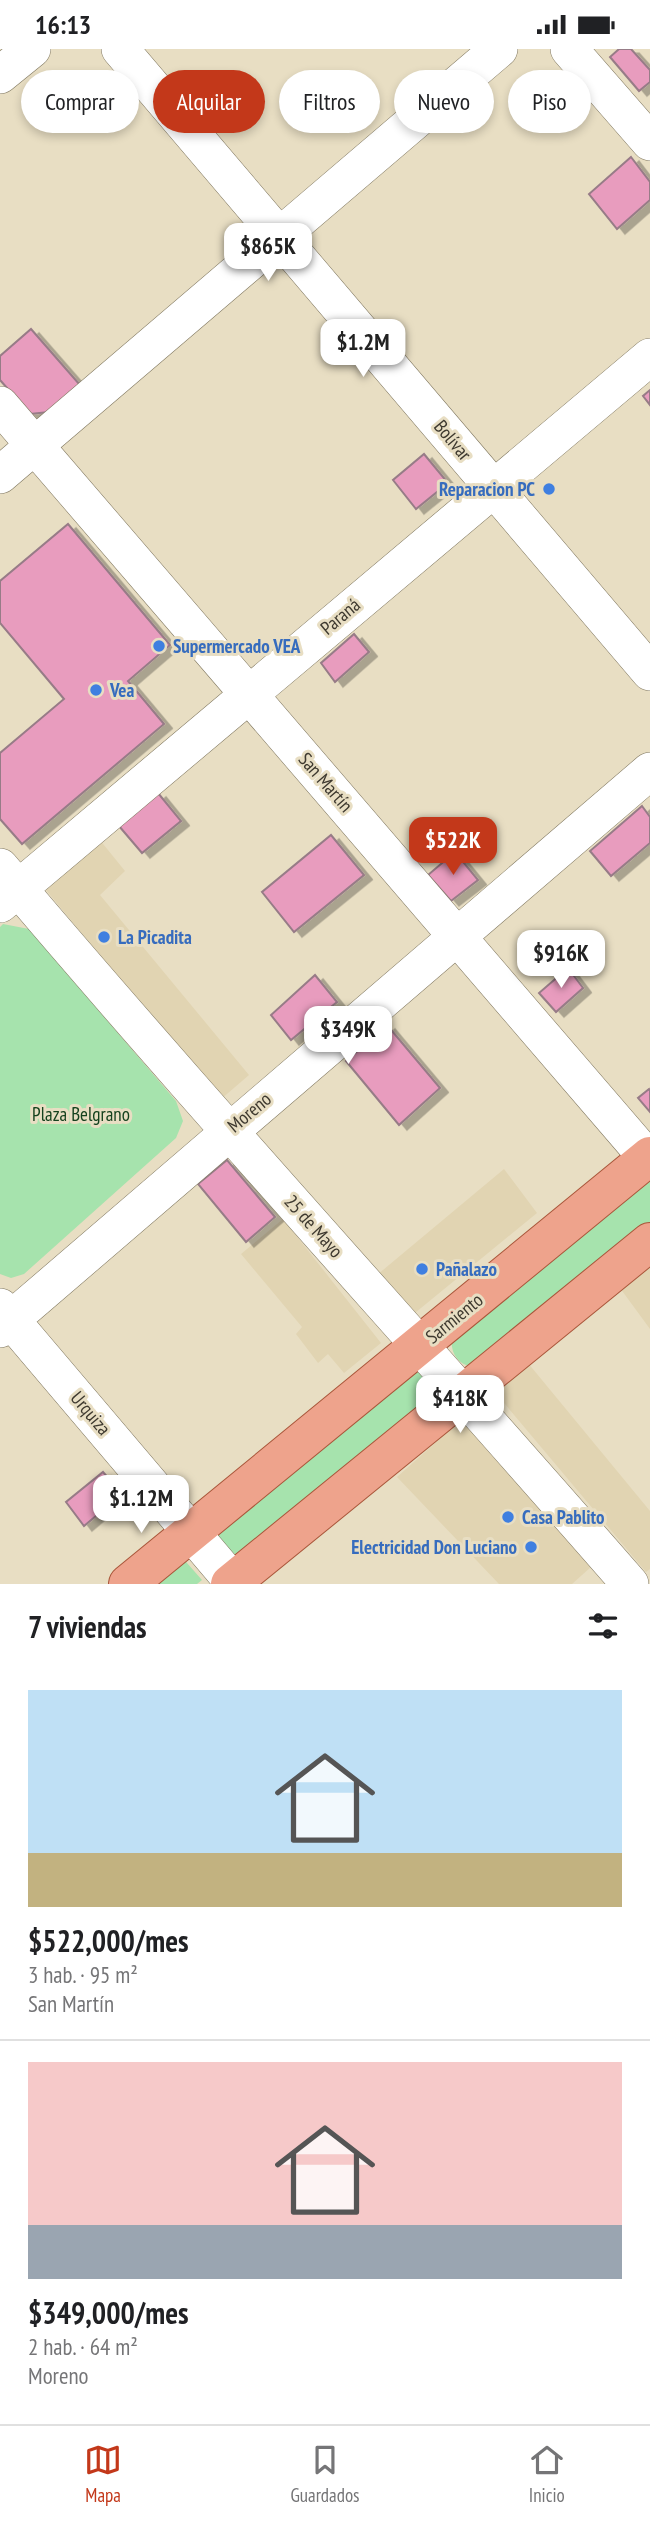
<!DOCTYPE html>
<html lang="es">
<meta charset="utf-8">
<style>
:root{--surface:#fff;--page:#f6f6f6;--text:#202124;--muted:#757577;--line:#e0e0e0;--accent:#c3381a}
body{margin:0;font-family:"PT Sans Narrow",sans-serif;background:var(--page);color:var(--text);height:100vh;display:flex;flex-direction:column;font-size:26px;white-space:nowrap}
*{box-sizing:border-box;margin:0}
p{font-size:23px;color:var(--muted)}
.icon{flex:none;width:38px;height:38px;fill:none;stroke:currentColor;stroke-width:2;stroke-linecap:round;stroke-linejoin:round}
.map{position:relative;height:1535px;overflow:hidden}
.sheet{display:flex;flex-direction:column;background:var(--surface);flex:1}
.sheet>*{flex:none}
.banner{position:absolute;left:21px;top:21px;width:609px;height:63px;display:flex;gap:14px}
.price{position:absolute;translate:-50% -60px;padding:0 16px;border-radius:14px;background:#fff;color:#222;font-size:23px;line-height:46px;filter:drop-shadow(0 2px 4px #0008)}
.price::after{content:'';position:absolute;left:50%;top:42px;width:21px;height:16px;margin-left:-10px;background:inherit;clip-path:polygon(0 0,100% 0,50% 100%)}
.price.active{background:var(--accent);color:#fff}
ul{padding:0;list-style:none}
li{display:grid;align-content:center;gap:14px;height:371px;padding:0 28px}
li+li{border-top:2px solid var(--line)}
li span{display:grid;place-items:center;height:217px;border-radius:0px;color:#555}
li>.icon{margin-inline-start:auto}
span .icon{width:126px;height:126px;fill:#fffc;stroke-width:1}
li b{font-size:30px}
h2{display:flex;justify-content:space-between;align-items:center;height:84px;padding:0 28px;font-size:30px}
.tag{padding:0 24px;border-radius:32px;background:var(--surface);box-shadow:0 4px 10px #0003;font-size:24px;line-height:63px}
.tag.active{background:var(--accent);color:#fff}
.status{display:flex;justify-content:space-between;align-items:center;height:49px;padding:0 35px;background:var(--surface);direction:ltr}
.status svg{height:19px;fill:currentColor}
.dock{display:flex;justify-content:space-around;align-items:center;height:98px;border-top:2px solid var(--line);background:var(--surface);font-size:19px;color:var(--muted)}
.dock a{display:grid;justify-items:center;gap:4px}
.dock .active{color:var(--accent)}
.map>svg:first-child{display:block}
</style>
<div class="status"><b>16:13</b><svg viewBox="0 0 49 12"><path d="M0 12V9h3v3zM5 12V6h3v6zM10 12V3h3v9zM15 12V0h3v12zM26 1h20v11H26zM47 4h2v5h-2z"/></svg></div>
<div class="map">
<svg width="650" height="1535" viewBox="0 0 650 1535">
<defs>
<filter id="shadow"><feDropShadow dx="8" dy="4.5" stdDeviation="0" flood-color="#0004"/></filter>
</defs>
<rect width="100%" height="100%" fill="#e8dec3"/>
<path fill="#e1d4b2" d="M95 785 125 822 100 846 249 1026 220 1051 41 835Z
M504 1120 537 1164 410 1268 377 1226Z
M283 1170 381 1294 344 1324 328 1305 318 1314 296 1285 302 1278 241 1205Z
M650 1212V1280L620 1239Z
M523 1308 650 1462V1520L646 1523 489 1336Z
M465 1376 591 1518 572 1535H499L397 1428 452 1379Z"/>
<path fill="#a6e3ad" d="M3 875 29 880 176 1052 183 1072 176 1089 24 1225 11 1229 0 1225V878Z
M650 1129V1176L472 1318C457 1315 450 1303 452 1289Z
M419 1322 433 1337 435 1344 233 1508 218 1489V1484L412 1323Z
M180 1506 202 1531 197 1535H145Z"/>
<path fill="#e89cbe" stroke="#977b87" stroke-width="2" filter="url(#shadow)" d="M619 0H631L650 21V33L639 42 610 8Z
M631 108 650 133V151L617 180 589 145Z
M31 280 80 336 49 363 30 365 0 331V307Z
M650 341V356L643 347Z
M424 405 448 434 416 460 393 431Z
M68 475 170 596 128 632 164 675 22 795 0 770V704L64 650 0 574V532Z
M354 585 369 603 335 633 321 614Z
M158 744 181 772 142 804 119 777Z
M642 757 650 768V794L611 827 590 802Z
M331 786 364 826 294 883 262 843Z
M455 803 478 831 451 852 428 826Z
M568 919 583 939 556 963 539 944Z
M315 926 337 953 291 991 271 966Z
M387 976 440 1039 399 1076 346 1012Z
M649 1040 650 1042V1063L638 1049Z
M227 1111 275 1168 246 1193 198 1135Z
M103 1423 122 1445 84 1477 66 1453Z"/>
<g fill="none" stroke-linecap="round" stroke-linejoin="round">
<defs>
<path id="minor" d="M120 0 650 623
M569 0 650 93
M0 26 32 0
M0 356 650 1112
M0 426 499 0
M0 818C206 1061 421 1295 630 1535
M0 855 650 308
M0 1258 235 1535
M0 1280 650 722"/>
<path id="major" d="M128 1535 650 1107
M230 1535 650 1193"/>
</defs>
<use href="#minor" stroke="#7f765e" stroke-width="38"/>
<use href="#major" stroke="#a9563a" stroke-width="40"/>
<use href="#minor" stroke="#fff" stroke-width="37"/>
<use href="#major" stroke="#eea38c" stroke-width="38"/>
</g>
<g fill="#3f7fe0" stroke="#e8dec3" stroke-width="2.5">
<circle cx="549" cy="440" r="7"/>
<circle cx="159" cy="597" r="7"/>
<circle cx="96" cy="641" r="7"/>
<circle cx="104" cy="888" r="7"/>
<circle cx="422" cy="1220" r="7"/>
<circle cx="508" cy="1468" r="7"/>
<circle cx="531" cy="1498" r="7"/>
</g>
<g text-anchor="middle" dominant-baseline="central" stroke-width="6" stroke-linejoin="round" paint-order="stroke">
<g font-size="19" fill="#3e392f" stroke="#e8dec3">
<text transform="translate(453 391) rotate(50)">Bolívar</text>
<text transform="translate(340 567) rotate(-40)">Paraná</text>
<text transform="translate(326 733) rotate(49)">San Martín</text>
<text transform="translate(249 1063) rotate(-40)">Moreno</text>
<text transform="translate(314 1177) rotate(48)">25 de Mayo</text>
<text transform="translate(454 1269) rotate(-39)">Sarmiento</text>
<text transform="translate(91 1364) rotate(50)">Urquiza</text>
</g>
<g font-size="19" font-weight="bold" fill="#366cbe" stroke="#e8dec3" text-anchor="start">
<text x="535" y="440" text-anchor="end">Reparacion PC</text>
<text x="173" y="597">Supermercado VEA</text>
<text x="110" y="641">Vea</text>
<text x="118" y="888">La Picadita</text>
<text x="436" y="1220">Pañalazo</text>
<text x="522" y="1468">Casa Pablito</text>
<text x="517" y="1498" text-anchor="end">Electricidad Don Luciano</text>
</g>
<g font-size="19" fill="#15421e" stroke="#e8dec3">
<text x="81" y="1065">Plaza Belgrano</text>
</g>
</g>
</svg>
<b class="price" style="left:268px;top:234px">$865K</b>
<b class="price" style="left:363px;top:330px">$1.2M</b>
<b class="price active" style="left:453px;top:828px">$522K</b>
<b class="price" style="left:561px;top:941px">$916K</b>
<b class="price" style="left:348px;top:1017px">$349K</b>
<b class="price" style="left:460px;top:1386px">$418K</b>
<b class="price" style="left:141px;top:1486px">$1.12M</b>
<div class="banner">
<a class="tag">Comprar</a>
<a class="tag active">Alquilar</a>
<a class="tag">Filtros</a>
<a class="tag">Nuevo</a>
<a class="tag">Piso</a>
</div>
</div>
<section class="sheet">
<h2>7 viviendas<svg class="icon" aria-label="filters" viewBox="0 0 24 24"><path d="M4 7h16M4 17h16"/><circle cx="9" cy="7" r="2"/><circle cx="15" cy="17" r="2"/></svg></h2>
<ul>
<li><span style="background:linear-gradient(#bfe0f5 75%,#c2b280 0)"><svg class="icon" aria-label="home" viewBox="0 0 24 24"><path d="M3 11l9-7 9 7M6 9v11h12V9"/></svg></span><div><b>$522,000/mes</b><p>3 hab. · 95 m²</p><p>San Martín</p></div></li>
<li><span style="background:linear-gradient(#f6c9c9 75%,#9aa5b1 0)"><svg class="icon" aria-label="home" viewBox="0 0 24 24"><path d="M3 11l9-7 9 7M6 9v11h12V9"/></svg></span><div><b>$349,000/mes</b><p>2 hab. · 64 m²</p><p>Moreno</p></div></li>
</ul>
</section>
<nav class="dock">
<a class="active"><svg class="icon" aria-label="map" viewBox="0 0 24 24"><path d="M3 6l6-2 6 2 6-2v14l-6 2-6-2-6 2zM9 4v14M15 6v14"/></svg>Mapa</a>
<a><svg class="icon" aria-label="saved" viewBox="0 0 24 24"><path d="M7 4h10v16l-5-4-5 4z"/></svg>Guardados</a>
<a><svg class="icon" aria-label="home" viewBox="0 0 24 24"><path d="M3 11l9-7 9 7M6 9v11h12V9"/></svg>Inicio</a>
</nav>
